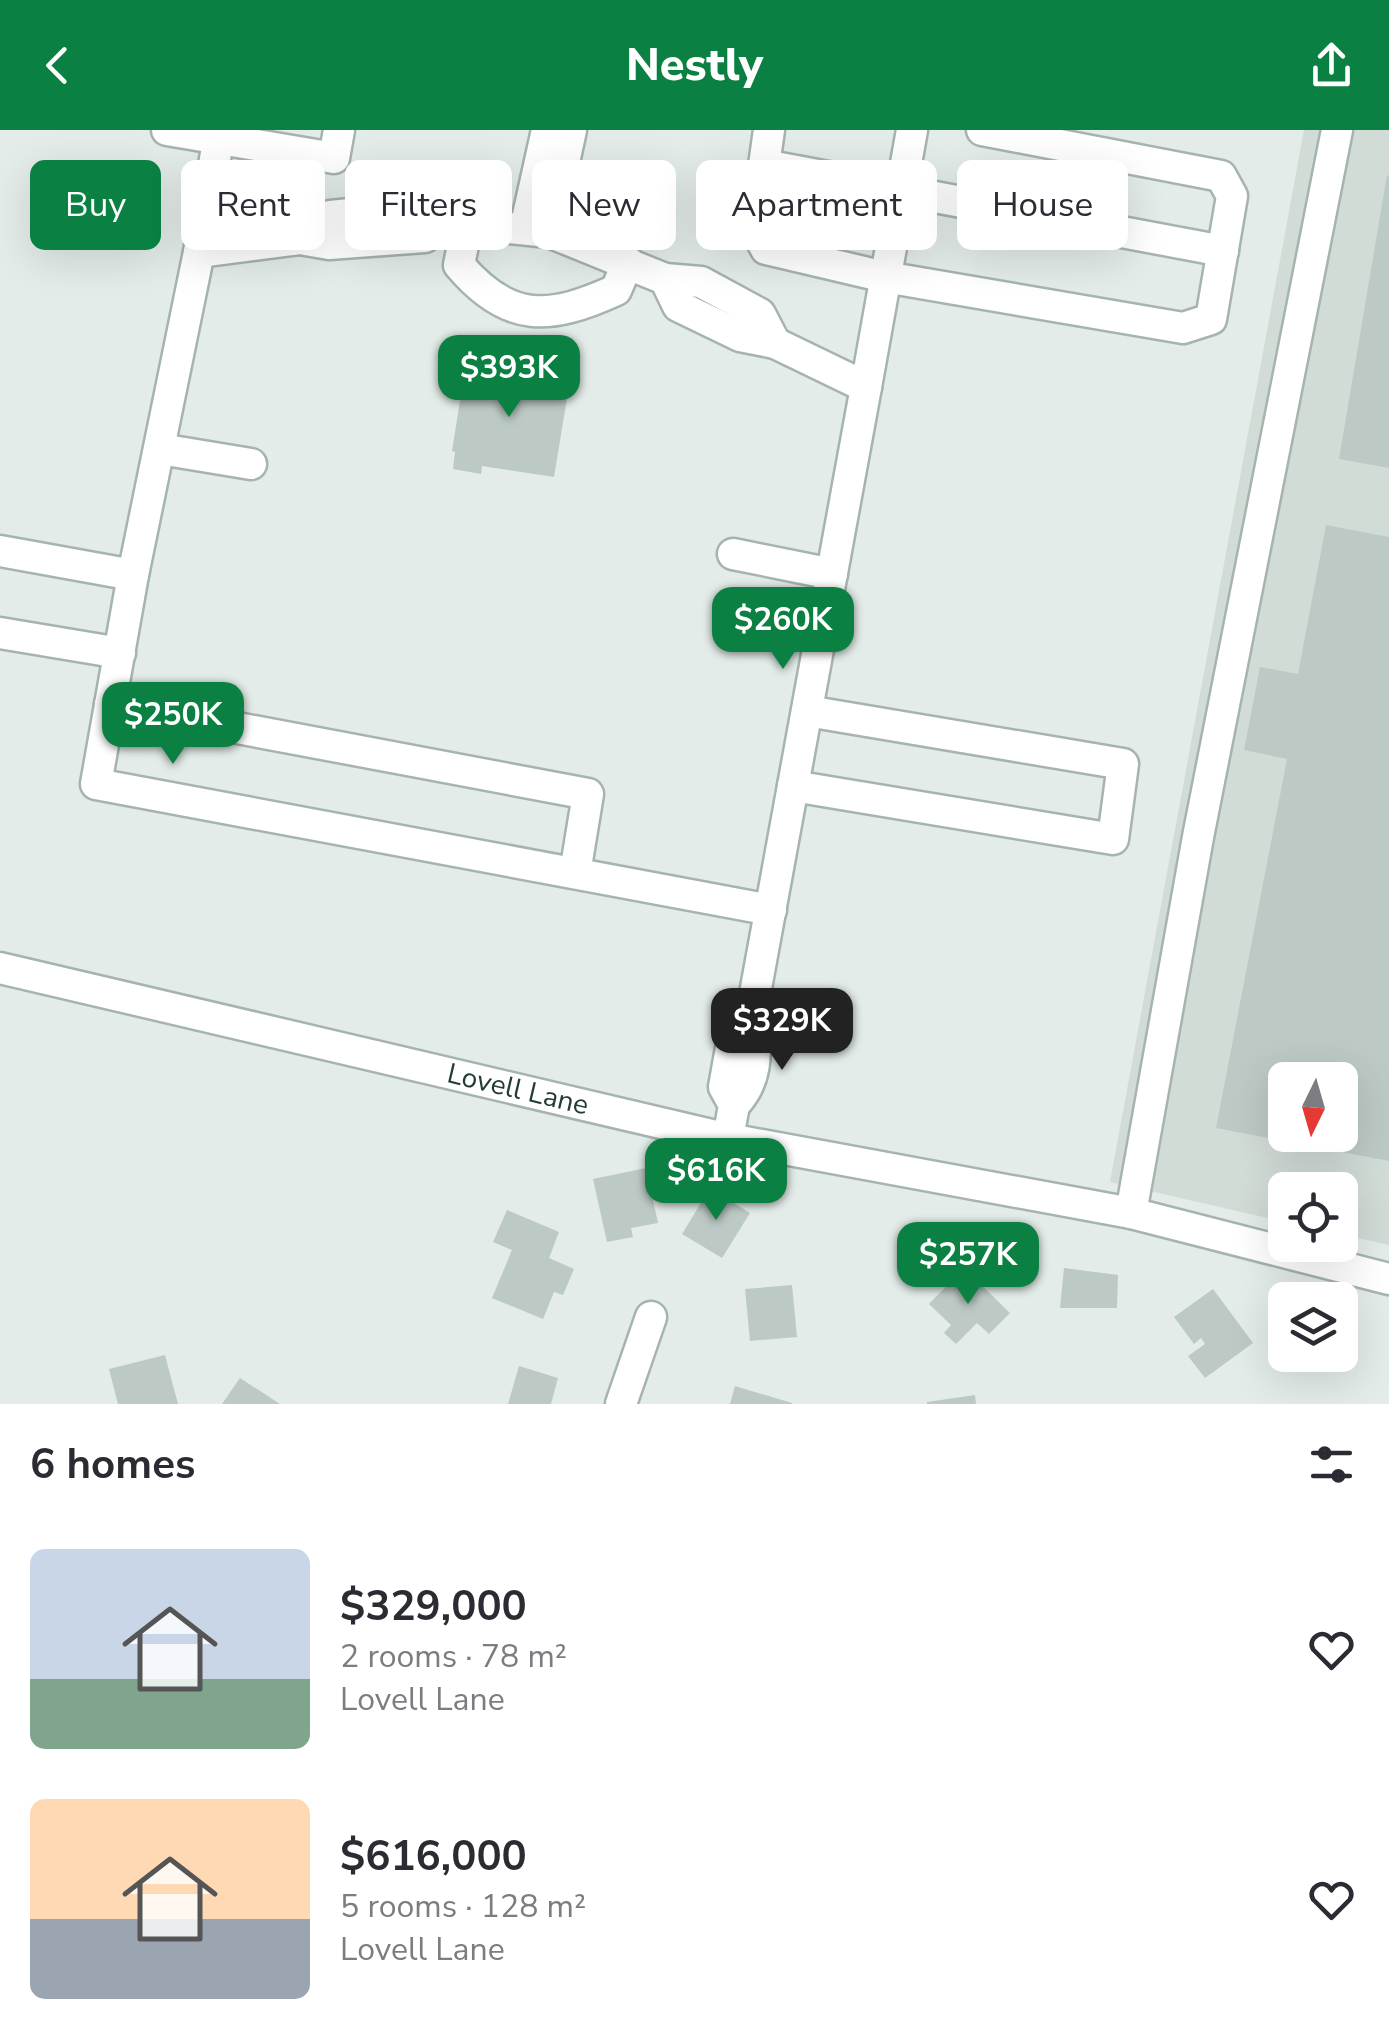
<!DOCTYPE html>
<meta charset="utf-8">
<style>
:root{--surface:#fff;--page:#f2f2f3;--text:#2b2b33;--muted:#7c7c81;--accent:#0b8043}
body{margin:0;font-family:"Nunito Sans",sans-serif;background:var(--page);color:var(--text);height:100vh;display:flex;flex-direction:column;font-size:38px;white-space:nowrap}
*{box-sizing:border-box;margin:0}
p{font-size:32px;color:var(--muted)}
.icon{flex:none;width:55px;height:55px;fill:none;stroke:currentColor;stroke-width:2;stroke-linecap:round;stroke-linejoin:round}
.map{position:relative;height:1274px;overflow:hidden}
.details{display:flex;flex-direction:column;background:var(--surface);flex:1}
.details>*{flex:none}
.banner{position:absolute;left:30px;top:30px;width:1330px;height:90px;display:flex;gap:20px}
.needle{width:65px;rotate:185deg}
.controls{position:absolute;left:1268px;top:932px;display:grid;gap:20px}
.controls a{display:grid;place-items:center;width:90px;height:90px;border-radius:15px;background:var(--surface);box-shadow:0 10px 40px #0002;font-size:50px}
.price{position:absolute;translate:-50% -85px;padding:0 22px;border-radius:20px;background:var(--accent);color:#fff;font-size:32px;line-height:65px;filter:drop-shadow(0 2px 5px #0008)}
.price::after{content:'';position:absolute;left:50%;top:60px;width:30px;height:22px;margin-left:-15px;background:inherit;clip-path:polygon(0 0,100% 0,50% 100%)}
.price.on{background:#222;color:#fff}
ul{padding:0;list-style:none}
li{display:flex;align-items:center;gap:30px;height:250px;padding:0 30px}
li span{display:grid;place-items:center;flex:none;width:280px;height:200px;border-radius:15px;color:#555}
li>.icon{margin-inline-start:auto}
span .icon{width:120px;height:120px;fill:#fffc;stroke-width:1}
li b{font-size:42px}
h2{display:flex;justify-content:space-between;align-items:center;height:120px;padding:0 30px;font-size:42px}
.chip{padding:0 35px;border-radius:15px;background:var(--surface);box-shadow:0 10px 40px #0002;font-size:35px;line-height:90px}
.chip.on{background:var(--accent);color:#fff}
header{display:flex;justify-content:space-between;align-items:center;height:130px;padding:0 30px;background:var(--accent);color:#fff;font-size:45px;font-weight:800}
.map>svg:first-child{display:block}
</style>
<header><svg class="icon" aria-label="back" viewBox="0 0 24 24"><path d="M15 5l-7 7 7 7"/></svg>Nestly<svg class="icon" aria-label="share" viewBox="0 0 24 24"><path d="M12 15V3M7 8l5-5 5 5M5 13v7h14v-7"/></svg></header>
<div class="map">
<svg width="1389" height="1274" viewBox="0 0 1389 1274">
<rect width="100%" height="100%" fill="#e3ece8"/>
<path fill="#d2dcd7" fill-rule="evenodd" d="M1304 0H1389V1115L1340 1104V1060H1285V1092L1110 1052ZM1285 950H1340V1005H1285Z"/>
<path fill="#bcc9c4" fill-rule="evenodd" d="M1387 45 1389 46V338L1339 329Z
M506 230 529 234 528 243 570 250 554 347 482 336 481 344 453 339 455 322 452 321 466 233 505 239Z
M1326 395 1389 407V1031L1216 998 1287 629 1244 620 1260 537 1298 544ZM1285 950H1340V1005H1285Z
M646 1038 658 1093 631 1098 633 1107 607 1112 593 1049Z
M710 1058 750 1083 722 1128 682 1104Z
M507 1080 559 1102 549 1128 574 1139 563 1165 554 1162 543 1189 492 1168 512 1120 493 1112Z
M964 1138 1010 1183 989 1204 977 1193 956 1214 944 1203 951 1195 929 1174Z
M1064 1138 1118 1145 1117 1178H1060Z
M792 1155 797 1207 750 1211 745 1159Z
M1213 1159 1253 1213 1205 1248 1188 1226 1205 1214 1201 1208 1194 1214 1174 1187Z
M165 1225 178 1274H118L109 1239Z
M519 1236 558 1248 551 1274H508Z
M240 1248 280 1274H222Z
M735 1256 792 1273V1274H730Z
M975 1265 976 1274H927V1272Z"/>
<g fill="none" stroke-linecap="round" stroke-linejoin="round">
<defs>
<g id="minor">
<path d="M167 0 334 28 339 0"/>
<path d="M769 0 755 99 766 119 885 147 1183 198 1211 189 1232 66 1221 46 982 0"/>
<path d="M764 35 1223 121"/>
<path d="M440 91 425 107 329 114 300 109 199 122 133 445 96 654 771 780"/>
<path d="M467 95 459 135C509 194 550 190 616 160L628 132"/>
<path d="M525 99 547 0"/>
<path d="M549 102 571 0"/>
<path d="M300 109 330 86 414 78 440 91 549 102 665 149 701 152 760 184 775 213"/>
<path d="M199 122 220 0"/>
<path d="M665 149 678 176 740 206 775 213 866 257 750 891C759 922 756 953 734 975"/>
<path d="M866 257 912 0"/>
<path d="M160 319 251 334"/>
<path d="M0 421 133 445"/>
<path d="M733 424 832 444"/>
<path d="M0 503 120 523"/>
<path d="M110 574 588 664 575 743"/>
<path d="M793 656 1113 709 1123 634 807 581"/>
<path id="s1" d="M0 838 729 1009 1131 1083 1389 1149"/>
<path d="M731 992 734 975 724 957 733 907 750 891"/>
<path d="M1131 1083 1198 707 1337 0"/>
<path d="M621 1274 651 1187"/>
</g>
</defs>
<use href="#minor" stroke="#a6b4af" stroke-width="35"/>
<use href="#minor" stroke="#fff" stroke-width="30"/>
</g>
<g text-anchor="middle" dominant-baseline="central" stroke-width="9" stroke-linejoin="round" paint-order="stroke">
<g font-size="28" fill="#243c36" stroke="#f4f9f6">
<text stroke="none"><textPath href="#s1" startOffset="532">Lovell Lane</textPath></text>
</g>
</g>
</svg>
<div class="controls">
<a><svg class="needle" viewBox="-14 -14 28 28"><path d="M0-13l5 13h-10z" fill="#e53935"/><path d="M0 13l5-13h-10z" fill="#7c7c81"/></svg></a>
<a><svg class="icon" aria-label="locate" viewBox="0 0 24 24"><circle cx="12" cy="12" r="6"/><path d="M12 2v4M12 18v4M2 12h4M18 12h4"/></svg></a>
<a><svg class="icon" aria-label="layers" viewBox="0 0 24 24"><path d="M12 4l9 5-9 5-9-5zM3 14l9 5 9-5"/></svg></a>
</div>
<b class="price" style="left:509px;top:290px">$393K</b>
<b class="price" style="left:783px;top:542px">$260K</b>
<b class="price" style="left:173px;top:637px">$250K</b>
<b class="price on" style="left:782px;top:943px">$329K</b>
<b class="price" style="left:716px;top:1093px">$616K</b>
<b class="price" style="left:968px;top:1177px">$257K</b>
<div class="banner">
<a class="chip on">Buy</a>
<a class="chip">Rent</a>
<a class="chip">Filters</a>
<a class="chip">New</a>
<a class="chip">Apartment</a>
<a class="chip">House</a>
</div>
</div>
<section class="details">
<h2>6 homes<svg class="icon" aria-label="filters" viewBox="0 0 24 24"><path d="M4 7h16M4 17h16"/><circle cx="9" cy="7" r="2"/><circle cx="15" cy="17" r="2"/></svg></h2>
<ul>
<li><span style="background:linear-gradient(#c9d6e8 65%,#7fa58c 0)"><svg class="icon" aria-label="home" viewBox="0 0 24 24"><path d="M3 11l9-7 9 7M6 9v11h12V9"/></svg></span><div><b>$329,000</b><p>2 rooms · 78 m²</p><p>Lovell Lane</p></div><svg class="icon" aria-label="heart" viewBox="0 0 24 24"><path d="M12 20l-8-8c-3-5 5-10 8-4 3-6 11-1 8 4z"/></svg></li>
<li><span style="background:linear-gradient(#ffd9b3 60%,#9aa5b1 0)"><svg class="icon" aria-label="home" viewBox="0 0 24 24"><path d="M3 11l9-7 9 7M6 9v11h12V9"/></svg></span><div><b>$616,000</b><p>5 rooms · 128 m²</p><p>Lovell Lane</p></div><svg class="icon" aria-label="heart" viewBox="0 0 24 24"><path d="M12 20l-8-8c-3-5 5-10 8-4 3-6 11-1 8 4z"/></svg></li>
</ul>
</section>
